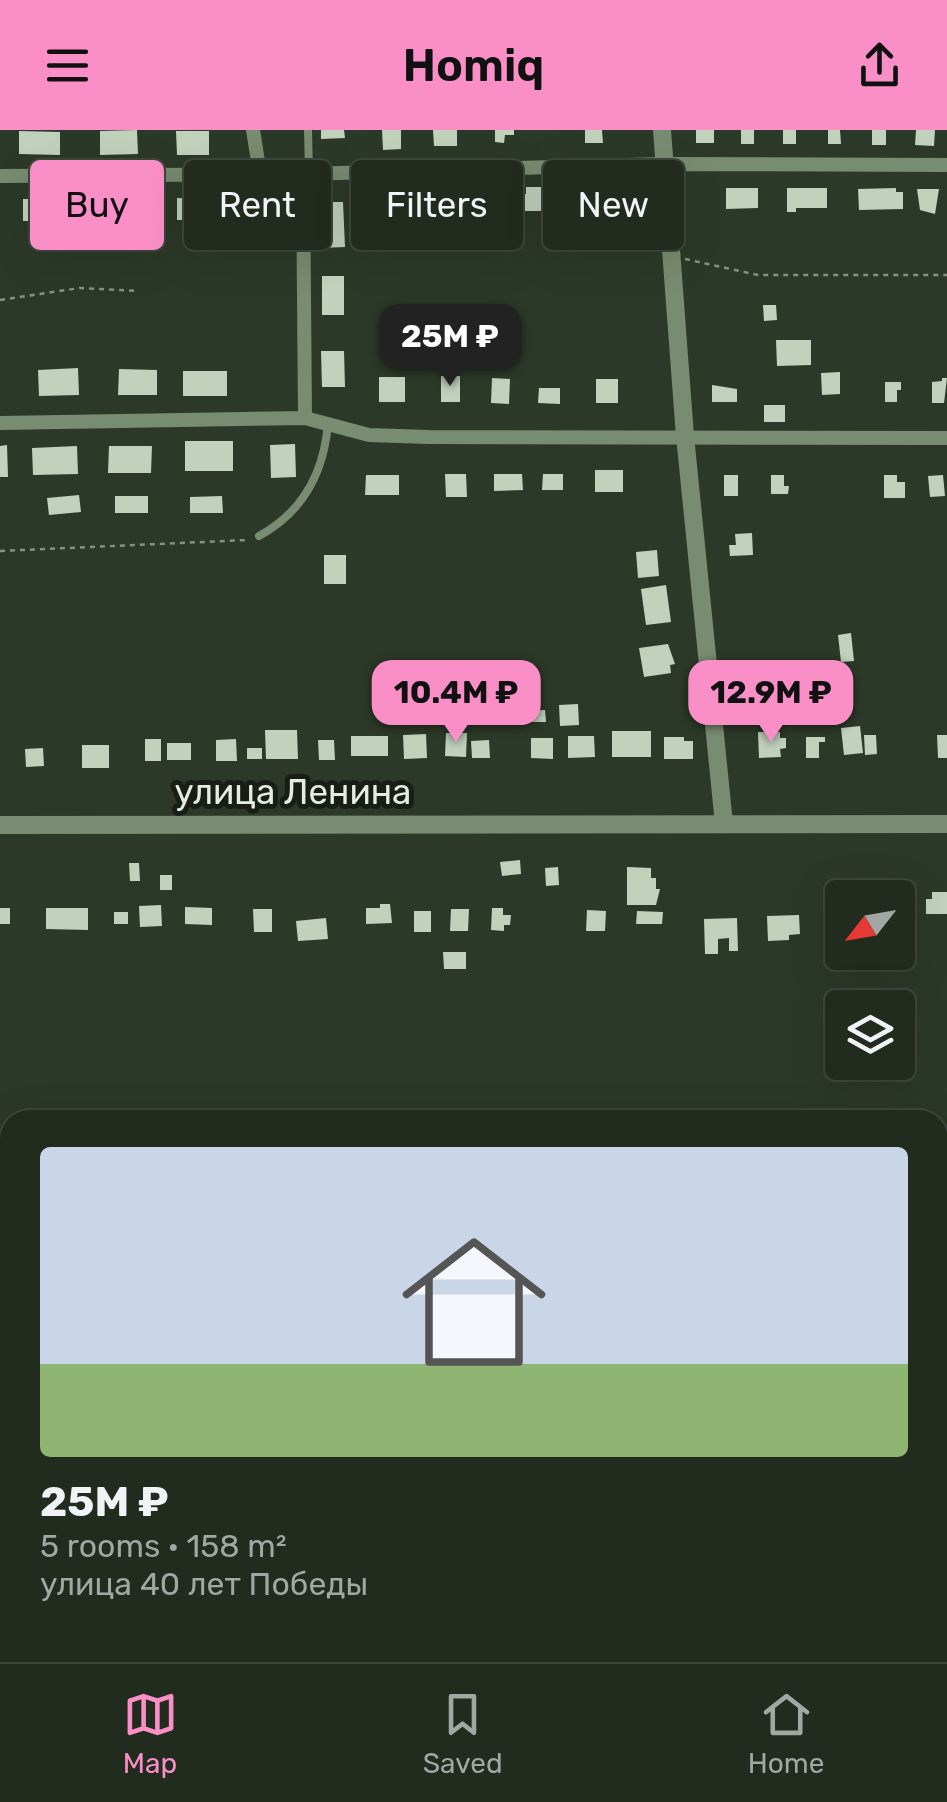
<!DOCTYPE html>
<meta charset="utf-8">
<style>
:root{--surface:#212b1e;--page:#293327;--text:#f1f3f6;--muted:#a2a7a4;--line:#3e473c;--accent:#fa8fc8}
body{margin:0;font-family:Rubik,sans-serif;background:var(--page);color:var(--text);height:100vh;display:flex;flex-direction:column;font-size:38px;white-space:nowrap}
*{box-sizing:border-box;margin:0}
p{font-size:32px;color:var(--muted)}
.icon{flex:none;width:55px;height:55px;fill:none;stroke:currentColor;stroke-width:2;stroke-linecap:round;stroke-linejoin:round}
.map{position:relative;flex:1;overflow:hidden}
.sheet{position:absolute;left:0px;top:980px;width:948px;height:552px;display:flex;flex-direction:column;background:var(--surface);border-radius:30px 30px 0 0;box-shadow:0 10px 40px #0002,0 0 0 2px var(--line)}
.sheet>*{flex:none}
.top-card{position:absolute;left:30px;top:30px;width:888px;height:90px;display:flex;gap:20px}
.needle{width:65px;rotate:239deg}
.controls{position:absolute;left:825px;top:750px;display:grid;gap:20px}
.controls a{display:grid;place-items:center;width:90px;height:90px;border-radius:10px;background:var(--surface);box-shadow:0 10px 40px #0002,0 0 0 2px var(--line);font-size:50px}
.price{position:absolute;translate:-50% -85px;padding:0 22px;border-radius:20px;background:var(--accent);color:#111;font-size:32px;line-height:65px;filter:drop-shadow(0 2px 5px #0008)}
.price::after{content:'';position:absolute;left:50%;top:60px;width:30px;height:22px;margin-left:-15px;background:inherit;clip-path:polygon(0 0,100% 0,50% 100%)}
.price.on{background:#222;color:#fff}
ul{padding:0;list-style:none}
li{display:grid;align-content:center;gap:20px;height:530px;padding:0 40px}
li span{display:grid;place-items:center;height:310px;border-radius:10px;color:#555}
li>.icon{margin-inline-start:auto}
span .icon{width:180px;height:180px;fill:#fffc;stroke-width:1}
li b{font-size:42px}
.tag{padding:0 35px;border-radius:10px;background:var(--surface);box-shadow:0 10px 40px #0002,0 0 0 2px var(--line);font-size:35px;line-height:90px}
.tag.on{background:var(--accent);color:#111}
header{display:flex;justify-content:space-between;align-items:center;height:130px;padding:0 40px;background:var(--accent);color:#111;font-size:45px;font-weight:600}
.dock{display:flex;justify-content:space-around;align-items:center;height:140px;border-top:2px solid var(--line);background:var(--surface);font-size:28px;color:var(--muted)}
.dock a{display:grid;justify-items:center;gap:5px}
.dock .on{color:var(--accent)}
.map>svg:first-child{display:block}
</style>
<header><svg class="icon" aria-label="menu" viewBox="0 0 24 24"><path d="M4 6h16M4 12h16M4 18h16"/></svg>Homiq<svg class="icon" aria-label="share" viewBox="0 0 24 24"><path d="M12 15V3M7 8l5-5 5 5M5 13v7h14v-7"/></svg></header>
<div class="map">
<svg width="947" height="1532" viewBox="0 0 947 1532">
<rect width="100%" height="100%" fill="#2c3928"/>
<path fill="#c1d1bc" d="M137 0 138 24 100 25V1Z
M321 0H344L345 8 321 9Z
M382 0H401V19L383 20Z
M433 0H457V16H434Z
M495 0H514V5H505L504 13 495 12Z
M585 0H602L603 13H585Z
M696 0H714V13H696Z
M741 0H754V14H741Z
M783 0H796V14H783Z
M828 0H840L841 14H828Z
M872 0H886V15H872Z
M916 0H935L934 16 915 15Z
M19 1 60 2V25L19 24Z
M176 1H209V25H177Z
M526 57H556V66L562 65V81H520V64H526Z
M381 58 422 60V82L380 80Z
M578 58H623V81H578Z
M726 58H758V78L726 79Z
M787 58H827V78H796V82H787Z
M896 58V62H903V79L859 80 858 59Z
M468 59 508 60V114H495V81H459L460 64H468Z
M917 59H939L935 84 920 80Z
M101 67H139V90L102 91Z
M177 68 206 69V90H177Z
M23 69H60V91H23Z
M320 72H343L345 117 321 118Z
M322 146H344V185H322Z
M763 175H776L777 190 764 191Z
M776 210H811V235L777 236Z
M321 221H344L345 257H322Z
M78 238 79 265 39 266 38 240Z
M119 239 157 240V265H118Z
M183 241H227V266H183Z
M840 242V264L822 265 821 243Z
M441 246H460V272H441Z
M379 247H405V272H379Z
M492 248 510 249 509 274 491 273Z
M942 248H947L944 273H932V252L942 251Z
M596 249H618V273H596Z
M885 252H901V260H897V272H885Z
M712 255 737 259V272H712Z
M539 258H560V274L538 273Z
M764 275H785V292H764Z
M185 311H233V341H185Z
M295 314 296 347 271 348 270 315Z
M7 315 8 347H0V316Z
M77 316 78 344 33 345 32 318Z
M109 316H152L151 343H108Z
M595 340H623V362H595Z
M445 344H466L467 367H446Z
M494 344H522L523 360 494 361Z
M543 344H563V360H542Z
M366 345H399V365H365Z
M724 345H738V366H724Z
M771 345H784V356H789L788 364H771Z
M884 345H897V352H905V368H884Z
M943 345 945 366 930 367 928 346Z
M79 365 81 382 49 385 47 368Z
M115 366H148V383H115Z
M222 366 223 383H190V367Z
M752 403 753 425 730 426 729 415H736L735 404Z
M657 420 659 446 638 448 636 422Z
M324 425H346V454H324Z
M666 455 671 492 646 495 641 459Z
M851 503 854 531 841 532 838 505Z
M668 514 675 534 670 535 671 543 644 547 639 518Z
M468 543 469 555 455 556 454 544Z
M845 545 847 564 830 567 827 547Z
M578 574 579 595 560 596 559 575Z
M518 575V581L545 580 546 592H508L507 576Z
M468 578 469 591H456V579Z
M475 580H490V595H475Z
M860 596 863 623 844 625 841 598Z
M265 600H297L298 629H266Z
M612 601H651V627H612Z
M758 602H780V608H786V618L780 619 781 627 759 628Z
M446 603H467L466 627 445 626Z
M426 604 427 628 404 629 403 605Z
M864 605H876L877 624 865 625Z
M937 605H947V628H938Z
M351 606H388V626H351Z
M568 606H594L595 627 568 628Z
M664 607H684V611H693V629H664Z
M806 607H825V612H819V628H806Z
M531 608H553V629L531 628Z
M145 609H161V631H145Z
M236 609 237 631H216V610Z
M318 610H334L335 630H319Z
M489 610 490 628H472L471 611Z
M167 613H191V630H167Z
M82 615H109V638H82Z
M43 618 44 636 26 637 25 619Z
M247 618H262V629H247Z
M520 730 521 744 502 746 500 732Z
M129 733H139L140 751H130Z
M558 737 559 755 546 756 545 738Z
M627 737 651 738V748H656V759H660L656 775H627Z
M160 745H172V760H160Z
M932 762H947V784H926V769H932Z
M380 774H390L392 793 366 794V778H380Z
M161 775 162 796 140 797 139 776Z
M185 777 212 778V795L185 794Z
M0 778H10V794H0Z
M46 778H88V800L46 799Z
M492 778H503V785H511L510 795H504V801L491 800Z
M253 779H272V802H254Z
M451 779H469L468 801H450Z
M587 780 606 781 605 801H586Z
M414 781H431V802H414Z
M637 781 663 782 662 794H636Z
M114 782H128V794H114Z
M799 785 800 804 789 805V810L768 811 767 786Z
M828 786 842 787 841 807 827 806Z
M326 788 328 809 298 811 296 791Z
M737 788 738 821H729V808L718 809V824H705L704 789Z
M443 822H466V839H444Z
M461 1522H480L490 1532H452Z
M789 1522H815L816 1532H791Z"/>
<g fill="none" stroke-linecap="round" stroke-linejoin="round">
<path stroke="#879183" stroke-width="2.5" stroke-dasharray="5 5" stroke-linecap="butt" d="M685 129 758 145H947
M0 170 80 158 138 161
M0 421 248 410
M938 1111 947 1108
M938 1349 947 1355
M736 1532 738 1522"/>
<path stroke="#788c71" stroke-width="8" d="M308 0 309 43
M259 406C303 382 324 343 328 293"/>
<path stroke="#788c71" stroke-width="14" d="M253 0 260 44
M303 44 305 288
M0 46 303 44 663 34 947 35
M0 293 305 288 369 305 429 307 947 308
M0 1087 10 1090
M938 1408 947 1406"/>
<path stroke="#788c71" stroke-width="18" d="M662 0 685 306 724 694
M0 695 947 694
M0 1420 10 1430
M110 1522 120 1532"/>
</g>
<g text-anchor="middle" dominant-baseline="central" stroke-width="10" stroke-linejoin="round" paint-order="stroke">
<g font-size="35" fill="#e5ede2" stroke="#181e16">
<text x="293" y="662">улица Ленина</text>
</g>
</g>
</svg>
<div class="controls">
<a><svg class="needle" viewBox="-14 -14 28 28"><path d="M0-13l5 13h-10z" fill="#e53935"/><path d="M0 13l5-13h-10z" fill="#a2a7a4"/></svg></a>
<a><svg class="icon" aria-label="layers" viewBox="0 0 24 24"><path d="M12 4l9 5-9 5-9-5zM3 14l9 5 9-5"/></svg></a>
</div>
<b class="price on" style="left:450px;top:259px">25M ₽</b>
<b class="price" style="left:456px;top:615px">10.4M ₽</b>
<b class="price" style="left:771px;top:615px">12.9M ₽</b>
<div class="top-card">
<a class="tag on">Buy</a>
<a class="tag">Rent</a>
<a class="tag">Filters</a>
<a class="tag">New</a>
</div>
<section class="sheet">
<ul>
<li><span style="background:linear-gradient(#c9d6e8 70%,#8fb573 0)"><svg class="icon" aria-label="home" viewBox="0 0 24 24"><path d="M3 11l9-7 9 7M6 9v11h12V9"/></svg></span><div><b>25M ₽</b><p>5 rooms · 158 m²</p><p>улица 40 лет Победы</p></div></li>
</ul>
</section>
</div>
<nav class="dock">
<a class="on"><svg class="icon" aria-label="map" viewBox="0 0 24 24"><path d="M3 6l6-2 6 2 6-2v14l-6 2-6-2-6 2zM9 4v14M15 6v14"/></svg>Map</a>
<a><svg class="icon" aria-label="saved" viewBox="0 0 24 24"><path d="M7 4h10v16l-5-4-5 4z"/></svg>Saved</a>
<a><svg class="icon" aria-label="home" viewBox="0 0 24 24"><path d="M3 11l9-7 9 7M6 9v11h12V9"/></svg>Home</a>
</nav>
